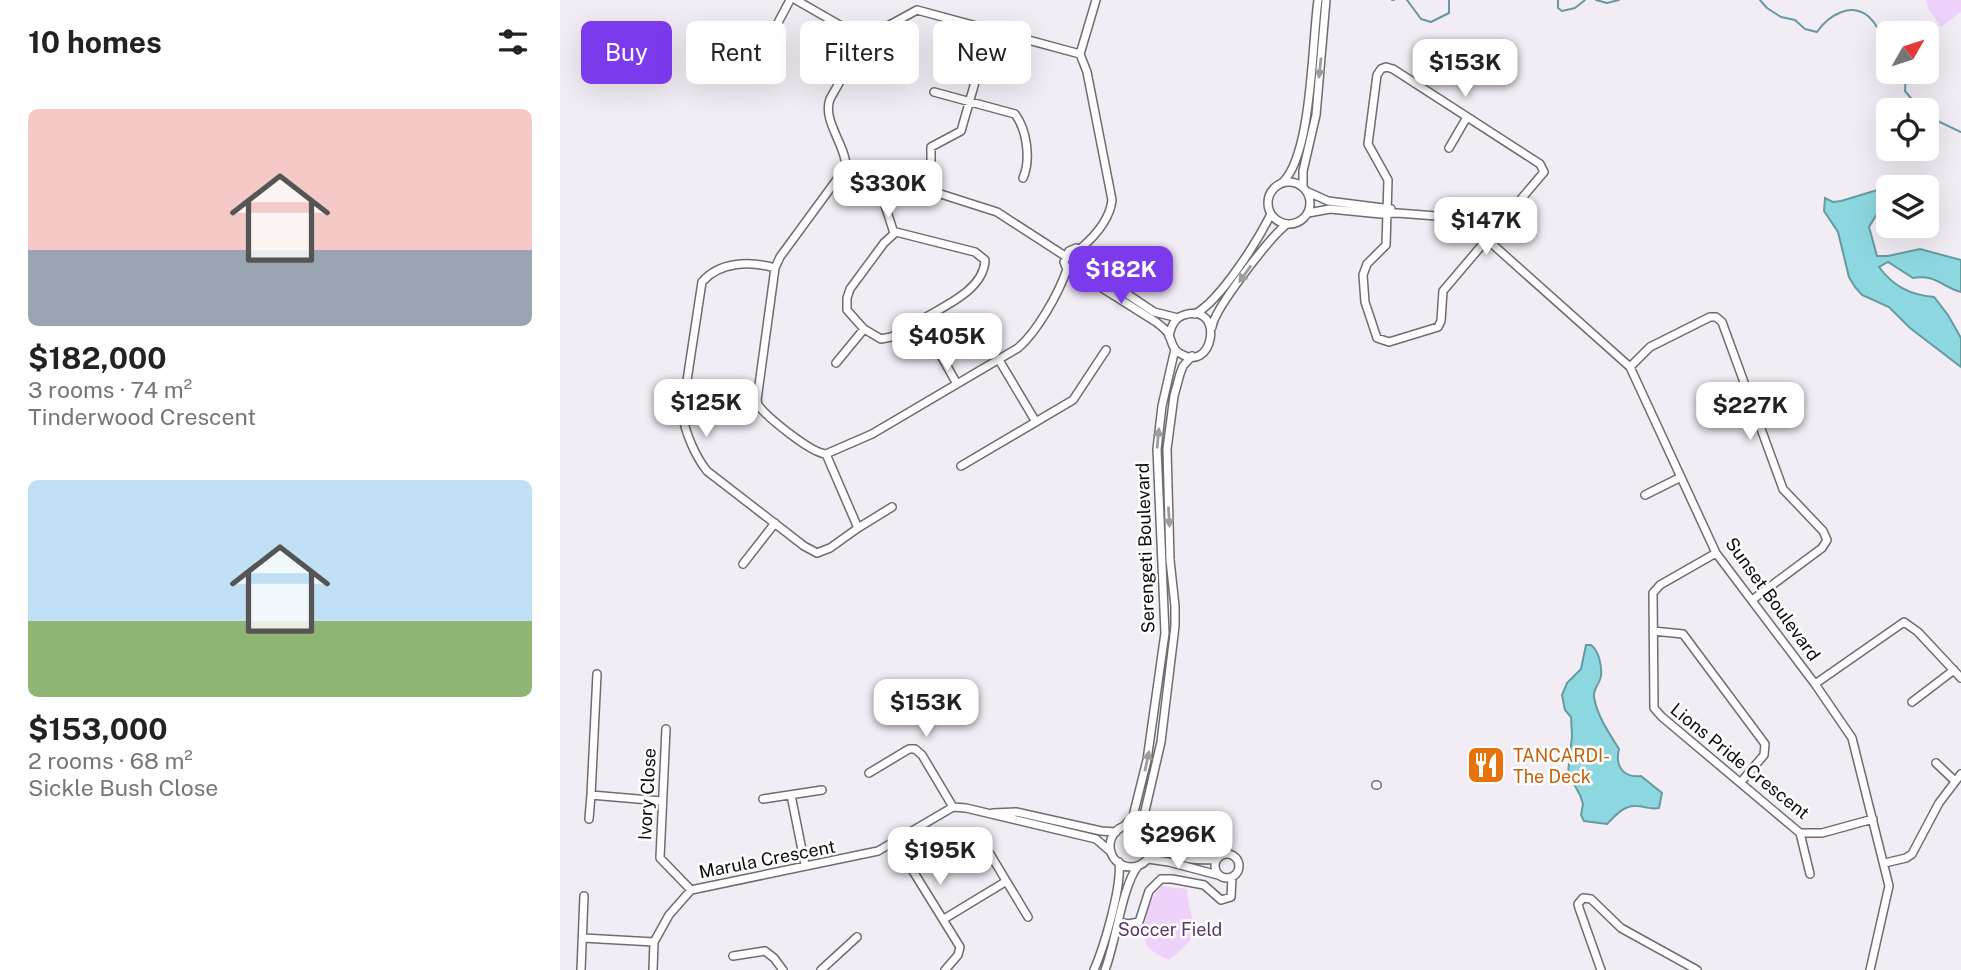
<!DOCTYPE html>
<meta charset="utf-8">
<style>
:root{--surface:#fff;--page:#f6f6f6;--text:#222;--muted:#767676;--accent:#7c3aed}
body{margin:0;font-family:"Public Sans",sans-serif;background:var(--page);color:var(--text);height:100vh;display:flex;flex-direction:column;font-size:26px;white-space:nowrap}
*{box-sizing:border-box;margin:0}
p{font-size:23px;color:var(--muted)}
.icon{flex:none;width:38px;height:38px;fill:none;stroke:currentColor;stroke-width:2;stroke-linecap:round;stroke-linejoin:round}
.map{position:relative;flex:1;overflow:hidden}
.drawer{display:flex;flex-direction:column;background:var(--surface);width:560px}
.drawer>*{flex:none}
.hud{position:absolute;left:21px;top:21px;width:665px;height:63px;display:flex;gap:14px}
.needle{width:46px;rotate:51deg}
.fabs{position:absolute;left:1316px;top:21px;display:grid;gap:14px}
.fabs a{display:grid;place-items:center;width:63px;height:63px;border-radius:10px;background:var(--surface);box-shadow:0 7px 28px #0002;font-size:35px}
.price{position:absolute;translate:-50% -60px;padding:0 16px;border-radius:14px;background:#fff;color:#222;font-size:23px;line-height:46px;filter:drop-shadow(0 2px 4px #0008)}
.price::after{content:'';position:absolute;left:50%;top:42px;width:21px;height:16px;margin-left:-10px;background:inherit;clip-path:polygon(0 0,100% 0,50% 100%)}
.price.current{background:var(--accent);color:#fff}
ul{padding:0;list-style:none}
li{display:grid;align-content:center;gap:14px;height:371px;padding:0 28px}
li span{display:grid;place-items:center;height:217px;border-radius:10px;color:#555}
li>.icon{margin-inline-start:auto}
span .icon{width:126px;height:126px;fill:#fffc;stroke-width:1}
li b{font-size:30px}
h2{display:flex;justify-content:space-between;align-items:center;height:84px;padding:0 28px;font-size:30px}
.chip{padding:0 24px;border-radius:10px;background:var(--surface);box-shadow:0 7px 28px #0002;font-size:24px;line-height:63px}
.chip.current{background:var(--accent);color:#fff}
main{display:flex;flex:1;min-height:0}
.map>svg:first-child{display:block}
</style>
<main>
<section class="drawer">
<h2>10 homes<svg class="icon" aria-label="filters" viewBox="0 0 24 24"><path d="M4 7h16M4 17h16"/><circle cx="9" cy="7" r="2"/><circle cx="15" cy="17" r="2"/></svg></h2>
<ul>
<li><span style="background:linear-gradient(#f6c9c9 65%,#9aa5b1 0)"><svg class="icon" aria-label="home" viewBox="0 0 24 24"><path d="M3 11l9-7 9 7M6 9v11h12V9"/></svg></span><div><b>$182,000</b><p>3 rooms · 74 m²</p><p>Tinderwood Crescent</p></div></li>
<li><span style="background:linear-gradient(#bfe0f5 65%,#8fb573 0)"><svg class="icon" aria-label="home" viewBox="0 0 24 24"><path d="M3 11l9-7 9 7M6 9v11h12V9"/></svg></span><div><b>$153,000</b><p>2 rooms · 68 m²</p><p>Sickle Bush Close</p></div></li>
</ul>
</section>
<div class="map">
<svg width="1401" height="970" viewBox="0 0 1401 970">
<rect width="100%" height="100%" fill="#f2ecf4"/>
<path fill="#efd2f9" d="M1366 0H1401V12L1381 27 1368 8Z
M602 886 627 889C630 932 649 928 609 960 603 957 594 953 589 948 577 936 590 895 602 886Z"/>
<path fill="#8dd8e0" stroke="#669aa1" stroke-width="2" d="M1337 184 1342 187H1328V212L1317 214 1309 227 1317 256H1328L1360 249 1401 260V292C1382 287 1376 274 1353 278L1328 262 1319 267C1333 286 1350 295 1374 297L1388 315 1401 338V367L1350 328 1329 307 1302 295 1295 287 1289 277 1278 232 1264 211 1265 198 1273 202 1281 201Z
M1026 645H1031C1039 651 1042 666 1041 676 1040 684 1033 688 1034 697 1037 716 1049 733 1059 749 1055 765 1062 778 1081 776L1102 793 1099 808C1090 810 1085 806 1076 806 1064 805 1055 816 1047 824L1024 821 1021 815 1023 804 1020 795 1008 773 1012 736 1011 717 1005 710 1002 695 1007 683 1021 669Z"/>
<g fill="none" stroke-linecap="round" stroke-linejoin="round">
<path stroke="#669aa1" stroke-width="2" d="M832 0H834
M847 0 861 19 871 22 889 13V0
M998 0V8L1002 11 1015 8 1025 0
M1036 0 1047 3 1059 0
M1200 0 1207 8 1221 17 1235 20 1245 29 1257 32C1268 16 1291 1 1309 17 1319 26 1323 40 1328 51
M1346 72 1345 91 1361 110
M1367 116 1401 132"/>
<defs>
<path id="minor" d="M236 0 304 39
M212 34 230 0
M520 54 536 0
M826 67 833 69 980 164 984 172 883 291 881 321 878 327 829 342 817 338 805 302 803 275 807 264 826 245 828 180 808 144 817 75 821 69Z
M374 92 455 114C467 130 471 160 463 178
M889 148 907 117
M286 169 318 184 365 189 437 212 505 256
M708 203a21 21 0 1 1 42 0a21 21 0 1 1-42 0Z
M723 182C752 153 752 43 758 0
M318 184 334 233
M743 186V171L756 115 766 0
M377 192 371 177V147L401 131 430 30
M748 192 768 201 831 209
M748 213 770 209 821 214 837 213 903 218 1070 367 1156 553 1255 684 1292 738 1329 886 1310 970
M530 261 527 269 516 274 507 269 504 262 509 251 516 248 524 251 537 274 594 312 618 318
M215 268C191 261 160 261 142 282L122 413C125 432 135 456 147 471L244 546 257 553 270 548 298 528 266 454
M507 269C499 293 477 332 458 348L312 434 266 454C251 453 208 418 198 405L197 400 215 268 220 257 286 167C286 145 262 121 270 99L304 39 357 10 520 54 527 72 552 200C550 219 534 237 520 249
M520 274 596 322C600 325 605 329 608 333 612 340 611 347 618 352 654 378 666 301 624 315 614 318 611 327 609 336
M635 314C661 300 698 240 711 214
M361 320 331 337 321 339 304 329 287 310V298L290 289 324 243 336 232 415 252 425 260C424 290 384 306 361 320L397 384
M652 327C654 309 711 236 727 224
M439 360 476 422
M276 363 304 329
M1070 367 1090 347 1150 317H1156L1162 322 1223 489 1263 531 1267 540 1262 548 1192 600
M1166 400 1186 390
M401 466 513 400 546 350
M1085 495 1121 477
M298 528 332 507
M1156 553 1100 585 1093 593 1094 708 1102 717 1240 833H1262L1313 819
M183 564 215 523
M1093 631 1123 634 1205 744 1204 755 1181 782
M37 674 31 795 101 801
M1255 684 1344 622 1358 632 1401 678
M1352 702 1394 670
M106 729 100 858 131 890
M1376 763 1395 781
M309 773 349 749H355L362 755 393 807
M816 785H817
M231 795 245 865
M203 799 262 790
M433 813 456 812 541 831 556 832
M29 819 31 795
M550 846a21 21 0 1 1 42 0a21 21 0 1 1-42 0Z
M565 825 573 816 587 760 605 633 597 449 602 406 615 349
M586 830 585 811 601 742 615 626V606L610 560 607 449 614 396 620 374 623 366 632 356
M1240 833 1250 874
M592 841C611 857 633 862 657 859
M335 842 400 947 398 955 385 970
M655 866a12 12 0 1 1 24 0a12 12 0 1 1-24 0Z
M430 854 468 917
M588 859 609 862 658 875
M1325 863 1346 858 1352 854 1379 803 1401 774
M384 919 445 882
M559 922 568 924 579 922 589 891 601 879H612L644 885 661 900 671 897 672 878
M23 938 94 942
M173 956 205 951 214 958 223 970
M21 970 24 896
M93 970 94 942 109 915 131 890 318 851 393 807 406 808 536 839 551 852
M261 970 297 937
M534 970C544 947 562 887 559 862
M545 970C556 942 562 886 578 866
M1041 970 1019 908 1018 904 1023 898 1031 899 1061 928 1137 970"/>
</defs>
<use href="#minor" stroke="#706b72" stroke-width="10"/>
<use href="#minor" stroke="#fff" stroke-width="7"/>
</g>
<defs><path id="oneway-solid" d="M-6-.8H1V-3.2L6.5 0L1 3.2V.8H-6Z" transform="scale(1.75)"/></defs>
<g fill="#9e9d9e">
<use href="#oneway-solid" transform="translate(760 68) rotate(96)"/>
<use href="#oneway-solid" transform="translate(685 274) rotate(126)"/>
<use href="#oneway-solid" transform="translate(598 438) rotate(-85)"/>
<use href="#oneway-solid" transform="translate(609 517) rotate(87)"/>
<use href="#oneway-solid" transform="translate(587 761) rotate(-78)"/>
</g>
<defs>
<symbol id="restaurant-square" viewBox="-11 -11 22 22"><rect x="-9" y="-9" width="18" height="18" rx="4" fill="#e8710a" stroke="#fff"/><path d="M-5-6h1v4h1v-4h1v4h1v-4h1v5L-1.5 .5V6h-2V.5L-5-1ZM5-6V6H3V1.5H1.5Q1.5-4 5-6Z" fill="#fff"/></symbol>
</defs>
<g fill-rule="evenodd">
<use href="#restaurant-square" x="904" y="743" width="44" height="44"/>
</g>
<g text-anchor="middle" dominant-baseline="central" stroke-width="5" stroke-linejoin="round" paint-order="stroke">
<g font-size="18" fill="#0c0a0d" stroke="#fff">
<text transform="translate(585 548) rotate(-92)">Serengeti Boulevard</text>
<text transform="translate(1213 599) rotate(54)">Sunset Boulevard</text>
<text transform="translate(1180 761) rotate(39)">Lions Pride Crescent</text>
<text transform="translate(87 794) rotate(-87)">Ivory Close</text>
<text transform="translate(207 859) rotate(-11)">Marula Crescent</text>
</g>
<g font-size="18" fill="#c56008" stroke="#fff" text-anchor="start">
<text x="953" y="755">TANCARDI-<tspan x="953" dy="21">The Deck</tspan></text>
</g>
<g font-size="18" fill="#5d326b" stroke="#fff">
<text x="610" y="929">Soccer Field</text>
</g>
</g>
</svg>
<div class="fabs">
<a><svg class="needle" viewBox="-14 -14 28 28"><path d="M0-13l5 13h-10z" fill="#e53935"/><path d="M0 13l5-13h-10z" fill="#767676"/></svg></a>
<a><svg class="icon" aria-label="locate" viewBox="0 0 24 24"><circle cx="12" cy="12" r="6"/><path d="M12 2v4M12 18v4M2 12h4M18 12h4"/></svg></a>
<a><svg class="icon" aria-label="layers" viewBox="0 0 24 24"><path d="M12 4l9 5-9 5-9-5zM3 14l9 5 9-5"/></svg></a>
</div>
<b class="price" style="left:905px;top:99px">$153K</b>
<b class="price" style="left:328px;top:220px">$330K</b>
<b class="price" style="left:926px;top:257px">$147K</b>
<b class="price current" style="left:561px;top:306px">$182K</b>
<b class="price" style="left:387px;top:373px">$405K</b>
<b class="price" style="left:146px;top:439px">$125K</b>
<b class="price" style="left:1190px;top:442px">$227K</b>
<b class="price" style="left:366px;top:739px">$153K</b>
<b class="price" style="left:618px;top:871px">$296K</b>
<b class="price" style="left:380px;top:887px">$195K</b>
<div class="hud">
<a class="chip current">Buy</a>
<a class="chip">Rent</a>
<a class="chip">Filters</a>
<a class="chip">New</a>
</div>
</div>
</main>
